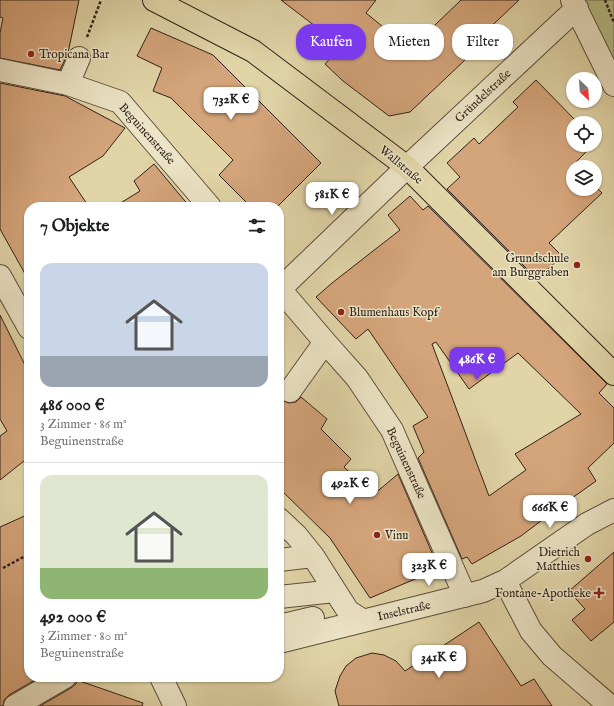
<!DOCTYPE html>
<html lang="de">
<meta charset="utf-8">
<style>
:root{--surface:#fff;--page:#f2f2f2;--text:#202124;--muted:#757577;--line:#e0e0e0;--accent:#7c3aed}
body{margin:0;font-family:"IM FELL English",serif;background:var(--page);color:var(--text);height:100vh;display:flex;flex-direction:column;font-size:15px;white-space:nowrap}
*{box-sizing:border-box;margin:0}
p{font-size:13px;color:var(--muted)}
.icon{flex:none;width:22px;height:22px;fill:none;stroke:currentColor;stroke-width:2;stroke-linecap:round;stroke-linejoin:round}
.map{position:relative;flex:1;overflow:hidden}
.sheet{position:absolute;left:24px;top:202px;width:260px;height:480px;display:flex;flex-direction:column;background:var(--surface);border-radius:16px;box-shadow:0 1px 3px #0004}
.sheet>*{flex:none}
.guide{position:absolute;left:296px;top:24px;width:258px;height:36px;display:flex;gap:8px}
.needle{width:26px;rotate:155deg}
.fabs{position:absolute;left:566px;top:72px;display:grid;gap:8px}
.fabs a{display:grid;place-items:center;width:36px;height:36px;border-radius:50%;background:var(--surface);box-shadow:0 1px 3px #0004;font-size:20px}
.price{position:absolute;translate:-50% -34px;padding:0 9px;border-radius:8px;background:#fff;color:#222;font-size:13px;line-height:26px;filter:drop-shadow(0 1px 2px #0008)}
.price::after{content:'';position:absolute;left:50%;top:24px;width:12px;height:9px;margin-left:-6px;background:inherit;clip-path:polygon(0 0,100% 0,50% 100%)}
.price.on{background:var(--accent);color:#fff}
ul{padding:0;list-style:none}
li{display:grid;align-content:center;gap:8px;height:212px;padding:0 16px}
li+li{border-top:1px solid var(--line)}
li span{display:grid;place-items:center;height:124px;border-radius:12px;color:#555}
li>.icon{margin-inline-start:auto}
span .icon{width:72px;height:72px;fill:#fffc;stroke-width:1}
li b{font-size:17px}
h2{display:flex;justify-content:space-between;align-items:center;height:48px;padding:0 16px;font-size:17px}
.chip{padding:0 14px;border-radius:16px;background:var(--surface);box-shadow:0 1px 3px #0004;font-size:14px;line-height:36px}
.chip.on{background:var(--accent);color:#fff}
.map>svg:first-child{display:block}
</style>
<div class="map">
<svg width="614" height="706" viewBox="0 0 614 706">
<rect width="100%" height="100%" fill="#e1d5a8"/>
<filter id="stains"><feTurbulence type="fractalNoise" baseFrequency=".005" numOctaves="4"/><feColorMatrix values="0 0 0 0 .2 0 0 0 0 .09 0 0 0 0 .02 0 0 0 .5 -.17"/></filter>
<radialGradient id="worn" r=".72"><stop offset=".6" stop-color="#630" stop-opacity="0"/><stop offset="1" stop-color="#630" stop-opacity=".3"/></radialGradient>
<path fill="#b6bc85" stroke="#736f50" d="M565 0H614V88Z"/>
<path fill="#d4a47a" stroke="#30221a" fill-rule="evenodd" d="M0 0H79L68 53 60 70 0 58V33L3 18 0 17Z
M281 0H376L366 13 410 49 461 0H519L479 38 484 42 410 112 389 116 343 81 325 64 341 46Z
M151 28 213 55 321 163 277 207H251L219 175 233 160 171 98 153 91 162 68 137 56Z
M536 80 578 123H573V145H593L574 164 577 167H573V189H595V186L602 193 549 243 562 256 537 279 447 189 460 177 447 163 474 138 479 144 518 107 513 102Z
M0 83 65 96 125 128 103 156 69 177 89 207H29V281L0 229Z
M154 164 190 207H114L140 191 134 181Z
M410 196 423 210 428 206 607 384 599 393 614 408V443L588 468 596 481 554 511 521 536 472 564 467 557 462 559 418 458 424 452 413 426 428 417 368 329 356 339 316 297 332 283 400 230 388 215ZM436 342 469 389 518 353 581 414 515 454 526 470 489 496 432 344Z
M0 315 29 373V457L0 480V436L7 431 0 419Z
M279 397 283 401 289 403 296 402 301 397 327 419 321 429 351 459 344 467 373 495 398 474 439 569 370 598 330 538 279 488Z
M29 514V677H40L9 695 4 700 3 706H0V527Z
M614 552V622L591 641 572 620 585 609 569 591Z
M479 622 521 686 534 679 552 706H339L335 691 340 676 346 666 356 658 372 653 384 655 396 661 405 671Z
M77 680 143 703 142 706H40L71 688 76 684Z"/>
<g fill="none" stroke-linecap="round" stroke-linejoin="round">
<defs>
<path id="minor" d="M572 0 614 85
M79 58 68 84 120 102 210 207
M0 70 68 84
M0 276 29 328
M279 288 325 342 357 378 392 430 465 596
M280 289 407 167 577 8
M290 391 325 342
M279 519 296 535 313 556 348 611 362 620
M279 560 313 556
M505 581 531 631 552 656 610 706
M279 597 335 591
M279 626 313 618
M279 642 483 591 505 581 587 524 614 510
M161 677 175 706
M15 706 65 677"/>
<path id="major" d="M154 0 253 51 407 167 614 374"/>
</defs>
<use href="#minor" stroke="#5c4f3e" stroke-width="24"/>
<use href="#major" stroke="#30221a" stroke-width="24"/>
<path stroke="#30221a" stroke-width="2.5" stroke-dasharray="3 2" stroke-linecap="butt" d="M605 0 614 23
M87 37 101 0
M3 568 29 554"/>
<use href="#minor" stroke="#ece4c6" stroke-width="22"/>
<use href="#major" stroke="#e1d5a8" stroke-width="22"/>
</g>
<g fill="#8f2418" stroke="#ece4c6" stroke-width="1.5">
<circle cx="31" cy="54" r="4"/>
<circle cx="577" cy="265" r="4"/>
<circle cx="341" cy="312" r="4"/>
<circle cx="377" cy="535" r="4"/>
<circle cx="588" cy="559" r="4"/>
<path d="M597 587h4v4h4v4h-4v4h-4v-4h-4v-4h4z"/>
</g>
<g text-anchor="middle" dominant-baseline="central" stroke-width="3" stroke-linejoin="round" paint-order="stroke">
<g font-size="12" fill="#30221a" stroke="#ece4c6" text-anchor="start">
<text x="39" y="54">Tropicana Bar</text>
<text x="569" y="258" text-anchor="end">Grundschule<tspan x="569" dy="14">am Burggraben</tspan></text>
<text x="349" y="312">Blumenhaus Kopf</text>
<text x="385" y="535">Vinu</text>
<text x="580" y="552" text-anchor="end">Dietrich<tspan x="580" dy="14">Matthies</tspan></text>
<text x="591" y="593" text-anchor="end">Fontane-Apotheke</text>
</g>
<g font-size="12" fill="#30221a" stroke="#ece4c6">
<text transform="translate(483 96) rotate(-43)">Gründelstraße</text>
<text transform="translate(147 134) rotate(48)">Beguinenstraße</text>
<text transform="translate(401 165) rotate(40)">Wallstraße</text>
<text transform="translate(406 463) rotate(65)">Beguinenstraße</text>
<text transform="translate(404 611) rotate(-13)">Inselstraße</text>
</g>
</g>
<rect width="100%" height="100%" filter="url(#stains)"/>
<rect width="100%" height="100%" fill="url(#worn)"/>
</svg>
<div class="fabs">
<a><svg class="needle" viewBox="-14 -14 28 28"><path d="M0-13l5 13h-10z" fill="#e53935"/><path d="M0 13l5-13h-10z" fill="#757577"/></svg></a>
<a><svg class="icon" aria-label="locate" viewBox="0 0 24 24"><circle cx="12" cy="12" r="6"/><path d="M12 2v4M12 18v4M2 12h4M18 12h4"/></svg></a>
<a><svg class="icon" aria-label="layers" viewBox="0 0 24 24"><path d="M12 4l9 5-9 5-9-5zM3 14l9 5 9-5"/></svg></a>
</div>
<b class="price" style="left:231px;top:121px">732K €</b>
<b class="price" style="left:332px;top:216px">581K €</b>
<b class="price on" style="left:477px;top:381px">486K €</b>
<b class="price" style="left:350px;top:505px">492K €</b>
<b class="price" style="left:550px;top:529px">666K €</b>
<b class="price" style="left:429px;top:587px">323K €</b>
<b class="price" style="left:439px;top:679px">341K €</b>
<div class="guide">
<a class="chip on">Kaufen</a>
<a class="chip">Mieten</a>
<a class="chip">Filter</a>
</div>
<section class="sheet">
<h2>7 Objekte<svg class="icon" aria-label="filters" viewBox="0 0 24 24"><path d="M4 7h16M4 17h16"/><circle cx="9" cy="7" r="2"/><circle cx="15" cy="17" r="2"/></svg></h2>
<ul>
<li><span style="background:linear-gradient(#c9d6e8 75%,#9aa5b1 0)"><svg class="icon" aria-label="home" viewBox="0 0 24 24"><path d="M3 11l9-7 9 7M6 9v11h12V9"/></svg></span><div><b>486 000 €</b><p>3 Zimmer · 86 m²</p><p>Beguinenstraße</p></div></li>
<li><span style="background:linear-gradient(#dfe7d0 75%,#8fb573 0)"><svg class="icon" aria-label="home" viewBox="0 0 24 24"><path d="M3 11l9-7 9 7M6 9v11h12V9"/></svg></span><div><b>492 000 €</b><p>3 Zimmer · 80 m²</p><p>Beguinenstraße</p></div></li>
</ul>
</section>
</div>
